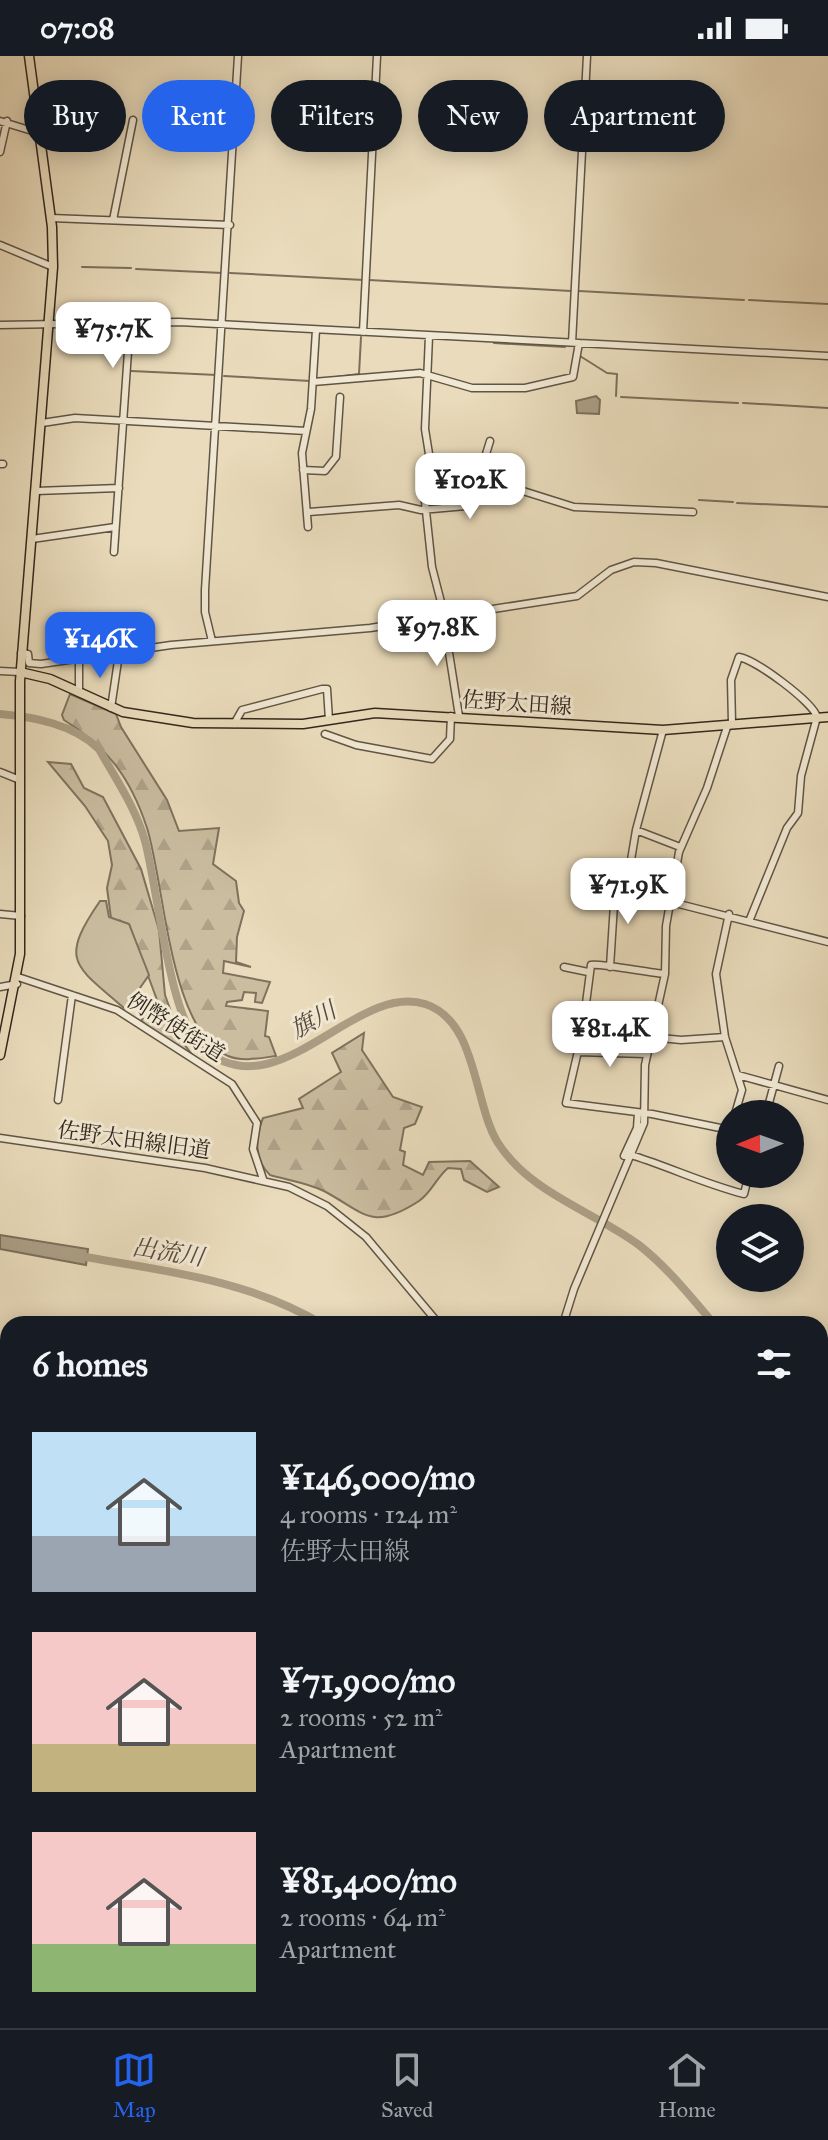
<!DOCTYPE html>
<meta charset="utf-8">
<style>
:root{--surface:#171b24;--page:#242831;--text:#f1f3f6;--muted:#9ea1a6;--line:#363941;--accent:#2563eb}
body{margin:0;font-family:"IM FELL Great Primer","Noto Serif JP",serif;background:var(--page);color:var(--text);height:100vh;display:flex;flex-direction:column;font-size:30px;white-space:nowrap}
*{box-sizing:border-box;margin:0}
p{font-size:26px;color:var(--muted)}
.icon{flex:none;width:44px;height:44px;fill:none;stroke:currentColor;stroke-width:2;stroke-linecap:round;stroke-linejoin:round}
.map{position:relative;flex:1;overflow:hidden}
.sheet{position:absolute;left:0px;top:1260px;width:828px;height:712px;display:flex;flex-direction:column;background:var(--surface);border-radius:24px 24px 0 0;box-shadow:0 4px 20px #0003}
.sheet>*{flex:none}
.hud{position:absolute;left:24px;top:24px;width:780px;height:72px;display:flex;gap:16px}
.needle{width:52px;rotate:269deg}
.fabs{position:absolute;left:716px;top:1044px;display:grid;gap:16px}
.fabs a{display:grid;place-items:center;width:88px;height:88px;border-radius:50%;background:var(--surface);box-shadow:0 4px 20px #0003;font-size:40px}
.price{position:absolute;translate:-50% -68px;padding:0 18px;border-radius:16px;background:#fff;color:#222;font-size:26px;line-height:52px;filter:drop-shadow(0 2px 4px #0008)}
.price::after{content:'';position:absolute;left:50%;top:48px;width:24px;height:18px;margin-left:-12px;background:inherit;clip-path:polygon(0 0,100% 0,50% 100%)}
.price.active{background:var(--accent);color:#fff}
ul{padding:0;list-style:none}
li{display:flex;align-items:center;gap:24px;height:200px;padding:0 32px}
li span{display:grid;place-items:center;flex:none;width:224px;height:160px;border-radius:0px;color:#555}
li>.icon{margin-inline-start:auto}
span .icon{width:96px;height:96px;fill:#fffc;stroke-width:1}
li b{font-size:34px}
h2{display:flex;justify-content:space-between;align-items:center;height:96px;padding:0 32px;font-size:34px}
.tag{padding:0 28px;border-radius:36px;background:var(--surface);box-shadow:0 4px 20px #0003;font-size:28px;line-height:72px}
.tag.active{background:var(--accent);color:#fff}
.status{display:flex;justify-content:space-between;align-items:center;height:56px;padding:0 40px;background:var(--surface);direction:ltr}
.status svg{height:22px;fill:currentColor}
.dock{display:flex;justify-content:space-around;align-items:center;height:112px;border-top:2px solid var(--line);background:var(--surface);font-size:22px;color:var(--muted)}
.dock a{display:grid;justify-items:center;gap:4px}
.dock .active{color:var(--accent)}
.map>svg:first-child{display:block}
</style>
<div class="status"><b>07:08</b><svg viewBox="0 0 49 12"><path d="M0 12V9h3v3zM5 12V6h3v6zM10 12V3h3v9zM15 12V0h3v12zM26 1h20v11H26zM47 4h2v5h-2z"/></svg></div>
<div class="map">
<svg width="828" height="1972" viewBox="0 0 828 1972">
<defs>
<pattern id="forest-firs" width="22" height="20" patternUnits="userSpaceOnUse" patternTransform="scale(2)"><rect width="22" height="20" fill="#cabda0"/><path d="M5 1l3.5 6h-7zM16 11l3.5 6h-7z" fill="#aea289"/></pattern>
<pattern id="garden-dots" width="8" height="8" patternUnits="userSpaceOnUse" patternTransform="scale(2)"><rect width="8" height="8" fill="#cabda0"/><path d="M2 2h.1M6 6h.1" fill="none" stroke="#aea289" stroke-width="1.8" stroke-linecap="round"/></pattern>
</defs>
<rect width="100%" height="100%" fill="#e9dbbb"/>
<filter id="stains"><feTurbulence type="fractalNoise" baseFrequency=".0025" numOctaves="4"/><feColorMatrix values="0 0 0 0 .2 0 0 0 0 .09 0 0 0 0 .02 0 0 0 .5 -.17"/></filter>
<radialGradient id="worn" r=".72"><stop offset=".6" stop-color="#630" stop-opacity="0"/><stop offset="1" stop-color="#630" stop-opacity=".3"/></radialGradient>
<path fill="url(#forest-firs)" stroke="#7e725e" stroke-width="2" d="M70 638 116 658 121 671 167 744 179 775 219 772 213 808 236 825 239 847 244 855 237 881 236 906 251 911 224 905 223 917 270 926 262 947 255 946 256 937 244 936 242 944 227 946 226 950 268 955 265 980 269 981 276 1000C261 1002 242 1006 228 1000 169 975 165 829 147 772 131 723 108 691 64 664L62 659Z
M48 706 71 708 84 732 103 741 141 813 159 874 165 939 181 984 197 1005 140 966 157 944 129 868 111 862 107 832 112 809 108 785 85 750Z
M364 977 362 994 393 1041 422 1051 415 1068 404 1072 400 1094 405 1096 403 1109 423 1119 429 1106 470 1105 499 1131 487 1136 464 1124 461 1113 448 1112C437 1121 431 1137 419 1145 371 1176 365 1157 324 1135 308 1127 287 1124 270 1119 254 1104 255 1081 263 1062L303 1052 299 1043 341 1016 332 997Z
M8 1726V1891L0 1878V1742Z
M196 1964H345L343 1972H208Z"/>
<path fill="#cabda0" stroke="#7e725e" stroke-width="2" d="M100 845H106L109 861 129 868 149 919 125 953C75 909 58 906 100 845Z
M85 1964H196L208 1972H90Z"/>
<path fill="url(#garden-dots)" stroke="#7e725e" stroke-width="2" d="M0 1878 8 1892V1964H85L90 1972H0Z"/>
<path fill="#ab9e85" stroke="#7b6f5b" stroke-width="2" d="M596 340 600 344 599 358 577 357 576 345Z
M0 1179 88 1193 86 1209 0 1193Z"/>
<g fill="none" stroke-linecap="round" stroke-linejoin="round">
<path stroke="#7b6f5b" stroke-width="2" d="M82 211 131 212
M136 213 223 217
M230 217 364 224
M369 224 571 235
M579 235 744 244
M749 244 828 248
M494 287 565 291
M580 300 607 317 617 318 616 340
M131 315 217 319
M224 320 310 325
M336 321 359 318 361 281
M621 341 738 347
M743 347 828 352
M699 444 733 446
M737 447 828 451
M820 1781 828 1784
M820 1853 828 1834
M0 1928 8 1935
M506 1964H513
M19 1969 28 1972
M771 1969 773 1964
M382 1972 386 1964"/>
<path stroke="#ab9e85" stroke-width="8" d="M0 658C34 661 73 668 99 693 115 722 136 752 145 785 158 833 169 963 202 992 278 1057 354 926 425 948 478 965 473 1047 498 1087 530 1137 593 1155 639 1189 667 1211 691 1241 714 1268
M80 1200C163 1215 247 1223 322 1268
M820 1497 828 1518
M820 1684 828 1683"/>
<defs>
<path id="minor" d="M0 65 39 77
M0 96 7 65
M51 162 230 169
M113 164 133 64
M0 189 53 211
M0 269 179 266 828 300
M363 276 377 0
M429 280 425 373 429 398 423 427 432 511 441 546 459 660
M572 287 587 0
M313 326 420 317 472 332H525L573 321 579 287
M42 367 75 362 306 375
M0 408H3
M303 414 325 415 336 401 340 341
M475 420 574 451 693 456
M36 435 119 432
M309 456 399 449 421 454 466 450 469 444 467 426 482 411 490 385
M308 471 302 397 311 353 316 274
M32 483 115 471
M114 496 130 267
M212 585 205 556V534L238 0
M21 597 28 598 29 607 41 608 171 589 370 572 577 540 611 514 634 506 656 507 828 541
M0 615 20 616
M79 636V604
M111 652 119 598
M732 667 731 624 739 601C756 604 813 646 817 661L801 720 798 757 787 772 750 863
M234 668 242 654 322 633H327L329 664
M325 678 356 689 432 703 450 683 451 660
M0 716 20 724
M636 774 680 791
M671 846 828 886
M0 858 21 860
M729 858 716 918 725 981 742 1034 735 1058
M564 911 588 916
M610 911 614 848 631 804 636 774 663 674
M665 918C650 917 600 907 591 909L582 978 566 1047 652 1058 730 1074
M18 921 117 954 232 1028 257 1067 253 1093 263 1123
M0 931 17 928
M651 981 681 984 725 981
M578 996 646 998
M738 1019 828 1044
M58 1044 72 939
M766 1058 779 1010
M0 1082 205 1112 289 1131 327 1150 366 1181 439 1268
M624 1100 637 1072 638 1057
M634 1100C672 1112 705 1128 744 1138L749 1118
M563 1268 574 1233 644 1067 645 1009 665 918 666 870 679 796 707 732 728 668
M0 1580 8 1582
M0 1915 8 1922
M38 1964 51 1972
M497 1964 515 1972
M359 1972 361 1964"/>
<path id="major" d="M20 616 50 623 123 656 193 667 303 668 375 657 663 674 828 661
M0 999 20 898V625L53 211 52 171 29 0
M820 1296 828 1287
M623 1964 624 1972"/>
</defs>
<use href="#minor" stroke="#605544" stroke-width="9"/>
<use href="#major" stroke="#33281d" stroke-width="11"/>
<use href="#minor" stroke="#f1e8d3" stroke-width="6"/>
<use href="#major" stroke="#e9dbbb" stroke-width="8"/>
</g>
<g text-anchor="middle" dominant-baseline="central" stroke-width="6" stroke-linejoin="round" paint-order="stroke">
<g font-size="22" fill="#33281d" stroke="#f1e8d3">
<text transform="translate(517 647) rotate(4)">佐野太田線</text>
<text transform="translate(176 971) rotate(32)">例幣使街道</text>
<text transform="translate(134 1084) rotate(8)">佐野太田線旧道</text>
</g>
<g font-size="24" font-style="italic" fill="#574b3c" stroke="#f1e8d3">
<text transform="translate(313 964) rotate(-29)">旗川</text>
<text transform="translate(168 1196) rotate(9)">出流川</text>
</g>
</g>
<rect width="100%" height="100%" filter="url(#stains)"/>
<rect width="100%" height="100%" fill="url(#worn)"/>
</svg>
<div class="fabs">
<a><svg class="needle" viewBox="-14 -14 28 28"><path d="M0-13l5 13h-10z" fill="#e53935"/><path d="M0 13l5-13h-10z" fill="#9ea1a6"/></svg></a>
<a><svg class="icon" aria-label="layers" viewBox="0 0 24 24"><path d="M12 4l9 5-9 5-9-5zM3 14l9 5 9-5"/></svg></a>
</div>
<b class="price" style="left:113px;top:314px">¥75.7K</b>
<b class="price" style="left:470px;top:465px">¥102K</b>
<b class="price" style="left:437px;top:612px">¥97.8K</b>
<b class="price active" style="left:100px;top:624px">¥146K</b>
<b class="price" style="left:628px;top:870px">¥71.9K</b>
<b class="price" style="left:610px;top:1013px">¥81.4K</b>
<div class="hud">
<a class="tag">Buy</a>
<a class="tag active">Rent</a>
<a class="tag">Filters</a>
<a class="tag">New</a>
<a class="tag">Apartment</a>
</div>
<section class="sheet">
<h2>6 homes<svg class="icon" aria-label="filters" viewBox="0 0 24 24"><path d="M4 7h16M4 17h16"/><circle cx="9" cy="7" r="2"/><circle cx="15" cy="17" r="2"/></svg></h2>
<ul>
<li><span style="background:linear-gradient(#bfe0f5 65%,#9aa5b1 0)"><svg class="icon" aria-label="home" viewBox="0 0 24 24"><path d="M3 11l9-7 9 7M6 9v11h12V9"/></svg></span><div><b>¥146,000/mo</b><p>4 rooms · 124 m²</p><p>佐野太田線</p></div></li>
<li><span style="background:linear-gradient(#f6c9c9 70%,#c2b280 0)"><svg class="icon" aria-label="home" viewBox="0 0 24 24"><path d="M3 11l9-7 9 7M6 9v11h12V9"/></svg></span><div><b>¥71,900/mo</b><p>2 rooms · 52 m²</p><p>Apartment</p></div></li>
<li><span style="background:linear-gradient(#f6c9c9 70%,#8fb573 0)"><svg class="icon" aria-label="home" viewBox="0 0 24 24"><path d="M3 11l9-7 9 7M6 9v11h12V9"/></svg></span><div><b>¥81,400/mo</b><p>2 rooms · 64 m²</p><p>Apartment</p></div></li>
</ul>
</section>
</div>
<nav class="dock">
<a class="active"><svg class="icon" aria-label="map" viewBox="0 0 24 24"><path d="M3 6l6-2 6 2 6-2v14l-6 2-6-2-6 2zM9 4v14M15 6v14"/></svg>Map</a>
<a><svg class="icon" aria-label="saved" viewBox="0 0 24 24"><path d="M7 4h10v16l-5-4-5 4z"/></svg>Saved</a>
<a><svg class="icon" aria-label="home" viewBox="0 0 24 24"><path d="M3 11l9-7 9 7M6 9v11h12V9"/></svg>Home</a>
</nav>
